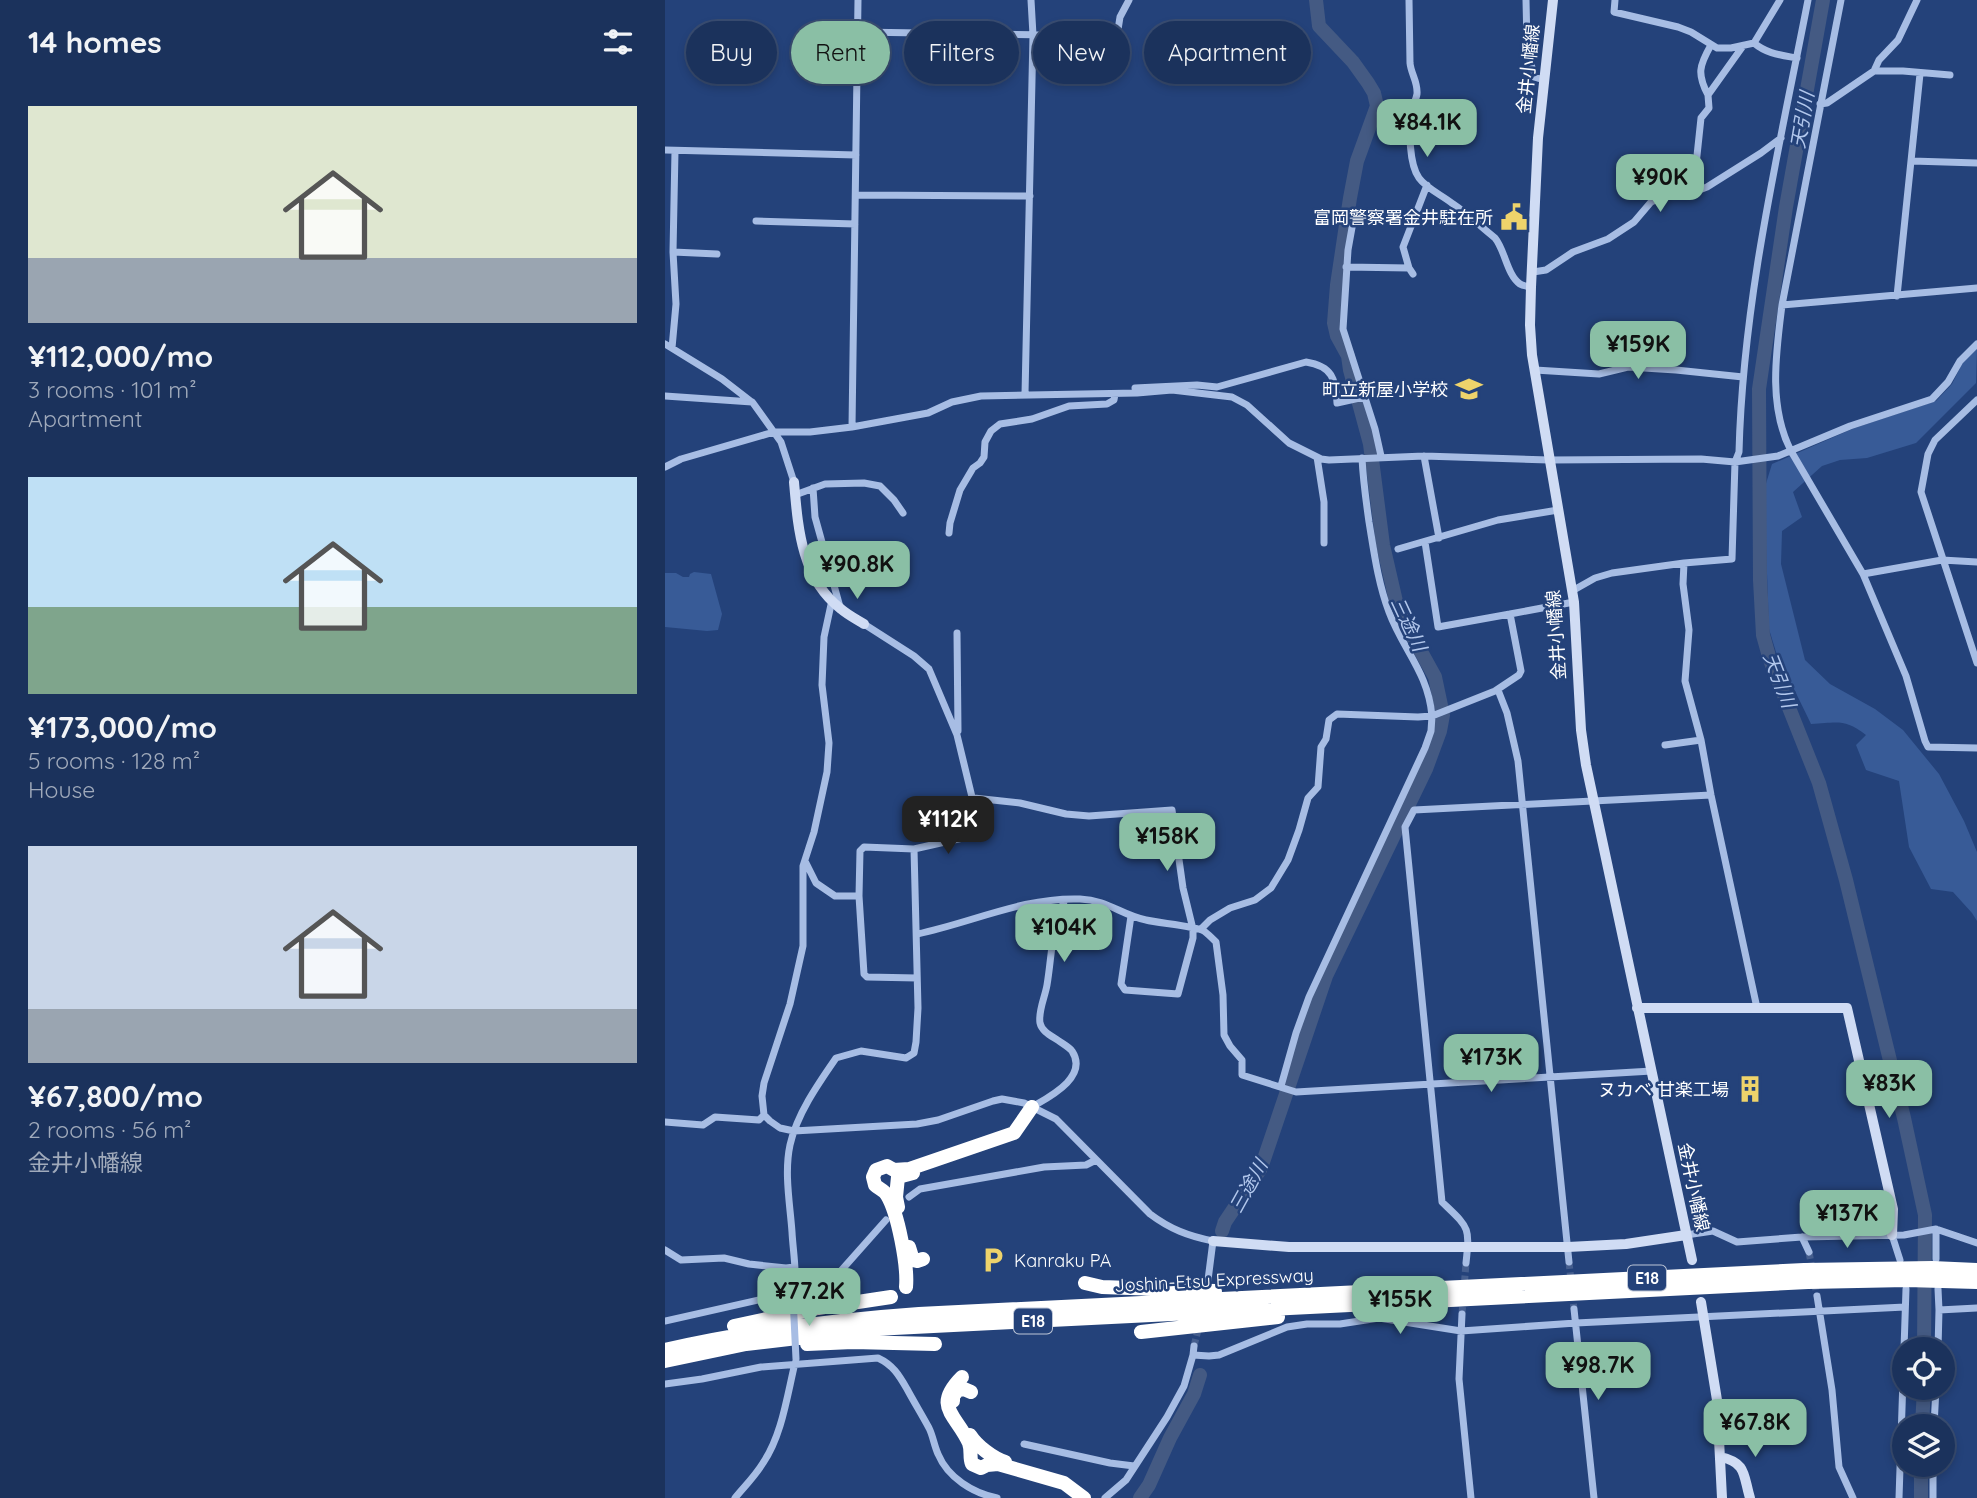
<!DOCTYPE html>
<meta charset="utf-8">
<style>
:root{--surface:#1b325c;--page:#283e65;--text:#f1f3f6;--muted:#a0aabb;--line:#394d72;--accent:#8abfa5}
body{margin:0;font-family:Quicksand,"Noto Sans JP",sans-serif;background:var(--page);color:var(--text);height:100vh;display:flex;flex-direction:column;font-size:26px;white-space:nowrap}
*{box-sizing:border-box;margin:0}
p{font-size:23px;color:var(--muted)}
.icon{flex:none;width:38px;height:38px;fill:none;stroke:currentColor;stroke-width:2;stroke-linecap:round;stroke-linejoin:round}
.map{position:relative;flex:1;overflow:hidden}
.drawer{display:flex;flex-direction:column;background:var(--surface);width:665px}
.drawer>*{flex:none}
.top-card{position:absolute;left:21px;top:21px;width:665px;height:63px;display:flex;gap:14px}
.fabs{position:absolute;left:1227px;top:1337px;display:grid;gap:14px}
.fabs a{display:grid;place-items:center;width:63px;height:63px;border-radius:50%;background:var(--surface);box-shadow:0 4px 10px #0003,0 0 0 2px var(--line);font-size:35px}
.price{position:absolute;translate:-50% -60px;padding:0 16px;border-radius:14px;background:var(--accent);color:#111;font-size:23px;line-height:46px;filter:drop-shadow(0 2px 4px #0008)}
.price::after{content:'';position:absolute;left:50%;top:42px;width:21px;height:16px;margin-left:-10px;background:inherit;clip-path:polygon(0 0,100% 0,50% 100%)}
.price.on{background:#222;color:#fff}
ul{padding:0;list-style:none}
li{display:grid;align-content:center;gap:14px;height:371px;padding:0 28px}
li span{display:grid;place-items:center;height:217px;border-radius:0px;color:#555}
li>.icon{margin-inline-start:auto}
span .icon{width:126px;height:126px;fill:#fffc;stroke-width:1}
li b{font-size:30px}
h2{display:flex;justify-content:space-between;align-items:center;height:84px;padding:0 28px;font-size:30px}
.pill{padding:0 24px;border-radius:32px;background:var(--surface);box-shadow:0 4px 10px #0003,0 0 0 2px var(--line);font-size:24px;line-height:63px}
.pill.on{background:var(--accent);color:#111}
main{display:flex;flex:1;min-height:0}
.map>svg:first-child{display:block}
</style>
<main>
<section class="drawer">
<h2>14 homes<svg class="icon" aria-label="filters" viewBox="0 0 24 24"><path d="M4 7h16M4 17h16"/><circle cx="9" cy="7" r="2"/><circle cx="15" cy="17" r="2"/></svg></h2>
<ul>
<li><span style="background:linear-gradient(#dfe7d0 70%,#9aa5b1 0)"><svg class="icon" aria-label="home" viewBox="0 0 24 24"><path d="M3 11l9-7 9 7M6 9v11h12V9"/></svg></span><div><b>¥112,000/mo</b><p>3 rooms · 101 m²</p><p>Apartment</p></div></li>
<li><span style="background:linear-gradient(#bfe0f5 60%,#7fa58c 0)"><svg class="icon" aria-label="home" viewBox="0 0 24 24"><path d="M3 11l9-7 9 7M6 9v11h12V9"/></svg></span><div><b>¥173,000/mo</b><p>5 rooms · 128 m²</p><p>House</p></div></li>
<li><span style="background:linear-gradient(#c9d6e8 75%,#9aa5b1 0)"><svg class="icon" aria-label="home" viewBox="0 0 24 24"><path d="M3 11l9-7 9 7M6 9v11h12V9"/></svg></span><div><b>¥67,800/mo</b><p>2 rooms · 56 m²</p><p>金井小幡線</p></div></li>
</ul>
</section>
<div class="map">
<svg width="1312" height="1498" viewBox="0 0 1312 1498">
<rect width="100%" height="100%" fill="#24427a"/>
<path fill="#385b97" d="M1312 349 1311 383 1251 443 1202 458 1175 460 1157 466 1128 492 1137 517 1117 531 1116 564 1140 660 1165 684 1210 709 1238 730 1274 774 1299 821 1312 852V921L1307 913 1288 892 1266 889 1244 847 1234 781 1201 770 1191 745 1201 735C1179 718 1172 723 1146 724L1111 652 1104 629 1099 490 1107 464 1187 429 1271 401 1287 384 1298 362Z
M29 572 46 574 57 614 53 630 42 631 0 627V573H11L18 577H24L25 574Z"/>
<g fill="none" stroke-linecap="round" stroke-linejoin="round">
<path stroke="#445a83" stroke-width="14" d="M1158 0 1121 207 1094 389 1095 580 1098 635 1105 660 1154 783 1181 880 1239 1118 1260 1215 1259 1349
M557 1231 560 1222 596 1168 661 976 761 769 775 731 778 715 770 677 733 610 718 545 705 444 685 370 683 356 672 336 669 323 672 285 685 198 692 161 712 106 709 93 703 83 688 62 654 26 651 0
M1257 1426 1259 1388
M475 1498 484 1485 505 1438 529 1394 535 1375
M1256 1498V1465"/>
<path stroke="#455e8e" stroke-width="7" stroke-dasharray="7 3.5" stroke-linecap="butt" d="M1144 1252 1152 1296
M904 1262 909 1309
M797 1314 801 1263
M529 1346 534 1326"/>
<path stroke="#a7bde4" stroke-width="7" d="M744 0 745 63C746 74 753 82 752 94 751 101 746 107 746 114 744 131 744 164 754 178 762 189 777 195 788 204 803 214 816 227 830 238 840 250 842 275 855 284 858 286 862 286 866 287
M861 0 862 45 869 77 879 80
M950 0 949 12 1013 27 1026 32 1052 48H1066L1089 43C1102 54 1116 55 1132 58
M1176 0 1117 305C1111 353 1103 406 1126 451L1198 574 1241 676 1260 741 1263 747 1312 748
M193 32 452 36 455 17 464 0
M1089 43 1115 0
M1209 71 1214 60 1233 40 1252 0
M1043 95C1032 74 1034 66 1046 45
M1155 104 1162 103 1209 71H1238L1285 75
M0 150 191 155
M1247 161 1312 163
M1028 193 1036 118 1044 108 1043 95 1078 46
M191 195 365 196
M690 211 683 250 678 329 710 429 716 456
M91 221 190 224
M8 252 52 254
M681 267 744 268
M868 272 881 270 908 252 943 239 969 222 986 202 997 197 1024 194 1042 187 1096 153 1116 138
M748 274 744 268 738 247 762 185
M1232 296 1255 74
M1117 305 1312 288
M0 344 57 379 88 403 116 442 129 482
M7 348 11 304 8 252 10 151
M870 370 934 374 963 367 1011 370 1078 377
M470 388 532 385 552 387 641 362C667 366 671 379 672 403L699 397
M360 394 368 35 366 0
M0 396 87 402
M1312 400 1270 440 1263 454 1256 492 1312 663
M187 427 193 0
M759 456 774 538
M652 457 659 502V543
M697 458C698 479 701 501 704 522 709 552 713 583 724 612 738 650 763 672 767 716L830 691 854 675 856 671 845 614 909 602
M0 467 16 459 109 432H145L187 427 263 413 287 402 316 396 472 393 507 390 567 397 582 405 624 443 656 459 664 460 759 456 884 460 1036 459 1070 462 1113 456 1185 426 1267 399 1283 382 1295 361 1312 344
M148 488 150 517 175 607
M130 495 160 484 199 483 215 486 229 500 238 513
M284 533 285 523 295 490 308 468 315 463 319 457 320 442 326 431 335 424 367 419 404 406 442 404 449 400 450 394
M760 542 773 627 845 614
M733 549 833 520 893 510
M1019 563 1018 584 1024 630 1020 681 1036 740 1046 795 1092 1008
M1198 574 1277 560 1312 562
M907 591 930 578 947 573 1019 563 1067 559 1070 462 1074 452C1078 299 1114 149 1143 0
M167 600 159 637 157 685 164 743 162 772 149 832 138 866V946L125 1004 99 1083 97 1096 99 1115 105 1121 115 1128 129 1131 252 1124 273 1120 328 1101 337 1099 359 1103 391 1119 485 1214C505 1229 523 1236 548 1241L543 1280
M292 633 293 731
M833 690 842 713 853 761 904 1262
M1000 745 1036 740
M309 798 355 803 401 814 424 816 507 810 518 888 528 929V938L513 994 460 990 456 984 466 916
M249 849 199 847 195 851 194 896 199 974 202 977 252 978
M140 861 151 883 170 896H194
M536 929 545 920 565 908 590 900 606 888 623 860 634 830 643 798 653 787 656 747 661 739 664 720 672 714 753 717 767 716 766 731 760 748 644 997 631 1033 616 1086
M252 934C306 923 358 897 415 899 443 900 456 915 481 920 493 923 531 926 539 931 543 934 547 938 551 942L558 995 559 1035 565 1046 577 1060V1075L631 1092 987 1071
M367 1107C384 1097 424 1077 407 1051 404 1047 398 1044 394 1041 387 1036 377 1032 375 1023 373 1011 380 997 382 985 387 956 386 927 400 900
M0 1122 38 1125 50 1117 94 1120 99 1115
M244 1197 255 1189 379 1167 421 1165 431 1160
M1021 1235 1048 1231 1072 1242 1137 1237 1239 1235 1271 1229 1312 1243
M1227 1235 1235 1260
M1137 1237 1144 1252
M0 1250 16 1260 59 1258 84 1264 121 1268 129 1267
M1271 1259V1229
M801 1263C805 1226 804 1228 777 1202L740 827 749 810 1046 795
M1273 1289 1274 1310 1312 1308
M1152 1296 1167 1390 1174 1467 1188 1498
M128 1297C133 1277 128 1252 127 1232 125 1204 119 1173 125 1145 132 1114 153 1084 171 1058L196 1051 241 1058 249 1053 251 1042 253 1008 249 849 311 835 315 830 292 735 264 669 249 656 199 624
M909 1309 929 1498
M797 1314 794 1379 806 1498
M0 1321 160 1285 166 1282 221 1220
M1273 1349 1274 1310
M528 1355 544 1356 554 1355 622 1327 642 1324H675L714 1318 796 1331 911 1323 1240 1307
M0 1384 37 1379 96 1367 213 1358C228 1365 234 1375 242 1389 249 1402 257 1415 264 1428 268 1436 269 1445 273 1454 283 1478 308 1493 332 1498
M1269 1426 1271 1388
M359 1444 445 1463 469 1466
M70 1498C79 1487 90 1476 98 1463 117 1435 122 1396 130 1363
M440 1498 461 1480 502 1417 519 1386 528 1355 529 1346
M1234 1498 1241 1289
M1268 1498V1465"/>
<path stroke="#d0dcf4" stroke-width="10" d="M888 0 873 138 866 287 865 325 867 355 909 602 916 730 921 765 1027 1260
M129 482C133 528 136 578 176 609 183 615 191 619 199 624
M972 1008H1182L1228 1209 1227 1235
M548 1241 624 1247H903L961 1244 1021 1235
M1036 1302 1052 1400 1057 1498
M1056 1457C1082 1463 1078 1475 1085 1498"/>
<path stroke="#fff" stroke-width="14" d="M233 1207 231 1197 233 1177 248 1173
M244 1247 248 1260 252 1261 258 1259
M420 1283 437 1287 550 1291
M241 1287C243 1266 233 1213 222 1195 219 1190 214 1189 210 1185L208 1177 211 1170 222 1166 229 1170 244 1169 349 1133 367 1107
M69 1326 153 1308 226 1297
M476 1332 613 1317
M142 1344 188 1342 270 1344
M0 1350C84 1331 168 1320 254 1314L1139 1270 1267 1268 1312 1270
M0 1361 81 1344 209 1329 1143 1282 1242 1280 1312 1282
M297 1377C267 1407 291 1414 304 1443 307 1451 304 1457 307 1464L316 1468 322 1465 333 1464 399 1483 419 1498
M288 1401V1396L293 1390 299 1389 306 1392
M305 1435C312 1446 328 1458 340 1462"/>
<path stroke="#a7bde4" stroke-width="7" d="M128 1297 131 1359"/>
</g>
<defs>
<symbol id="civic-bare" viewBox="-9 -9 18 18"><path d="M-.6-6.5H3V-4.5H.6V-3L4-1V1h2V6H-6V1h2V-1L-.6-3ZM-1.2 2.5V6h2.4V2.5Z" fill="#eed36b" stroke="#24427a" stroke-width="2.5" paint-order="stroke"/></symbol>
<symbol id="school-bare" viewBox="-9 -9 18 18"><path d="M0-5L7-2L0 1L-7-2ZM-4 1L0 2.5L4 1V4Q0 6-4 4Z" fill="#eed36b" stroke="#24427a" stroke-width="2.5" paint-order="stroke"/></symbol>
<symbol id="building-bare" viewBox="-9 -9 18 18"><path d="M-4-6H4V6H1V3H-1V6H-4ZM-2.5-4.3h1.7v1.8h-1.7ZM.8-4.3h1.7v1.8H.8ZM-2.5-1h1.7V.8h-1.7ZM.8-1h1.7V.8H.8Z" fill="#eed36b" stroke="#24427a" stroke-width="2.5" paint-order="stroke"/></symbol>
<symbol id="parking-bare" viewBox="-9 -9 18 18"><path d="M-3.5-5.5H1a3.5 3.5 0 0 1 0 7H-1V5.5H-3.5ZM-1-3.4V-.6H.8a1.4 1.4 0 0 0 0-2.8Z" fill="#eed36b" stroke="#24427a" stroke-width="2.5" paint-order="stroke"/></symbol>
</defs>
<g fill-rule="evenodd">
<use href="#civic-bare" x="830" y="198" width="38" height="38"/>
<use href="#school-bare" x="785" y="370" width="38" height="38"/>
<use href="#building-bare" x="1066" y="1070" width="38" height="38"/>
<use href="#parking-bare" x="309" y="1241" width="38" height="38"/>
</g>
<g text-anchor="middle" dominant-baseline="central" stroke-width="5" stroke-linejoin="round" paint-order="stroke">
<g fill="#24427a" stroke="#bdc6d7" stroke-width="2">
<rect x="963" y="1265.5" width="38" height="25" rx="5"/>
<rect x="349" y="1308.5" width="38" height="25" rx="5"/>
</g>
<g font-size="16" font-weight="bold" fill="#fff">
<text x="982" y="1278">E18</text>
<text x="368" y="1321">E18</text>
</g>
<g font-size="18" fill="#fff" stroke="#24427a">
<text transform="translate(863 69) rotate(-84)">金井小幡線</text>
<text transform="translate(891 635) rotate(-94)">金井小幡線</text>
<text transform="translate(1029 1187) rotate(78)">金井小幡線</text>
<text transform="translate(549 1280) rotate(-3)">Joshin-Etsu Expressway</text>
</g>
<g font-size="18" fill="#fff" stroke="#24427a" text-anchor="end">
<text x="828" y="217">富岡警察署金井駐在所</text>
<text x="783" y="389">町立新屋小学校</text>
<text x="1064" y="1089">ヌカベ 甘楽工場</text>
<text x="349" y="1260" text-anchor="start">Kanraku PA</text>
</g>
<g font-size="19" font-style="italic" fill="#b2c7ec" stroke="#24427a">
<text transform="translate(1137 120) rotate(-80)">天引川</text>
<text transform="translate(744 624) rotate(65)">三途川</text>
<text transform="translate(1115 680) rotate(69)">天引川</text>
<text transform="translate(583 1186) rotate(-61)">三途川</text>
</g>
</g>
</svg>
<div class="fabs">
<a><svg class="icon" aria-label="locate" viewBox="0 0 24 24"><circle cx="12" cy="12" r="6"/><path d="M12 2v4M12 18v4M2 12h4M18 12h4"/></svg></a>
<a><svg class="icon" aria-label="layers" viewBox="0 0 24 24"><path d="M12 4l9 5-9 5-9-5zM3 14l9 5 9-5"/></svg></a>
</div>
<b class="price" style="left:762px;top:159px">¥84.1K</b>
<b class="price" style="left:995px;top:214px">¥90K</b>
<b class="price" style="left:973px;top:381px">¥159K</b>
<b class="price" style="left:192px;top:601px">¥90.8K</b>
<b class="price on" style="left:283px;top:856px">¥112K</b>
<b class="price" style="left:502px;top:873px">¥158K</b>
<b class="price" style="left:399px;top:964px">¥104K</b>
<b class="price" style="left:826px;top:1094px">¥173K</b>
<b class="price" style="left:1224px;top:1120px">¥83K</b>
<b class="price" style="left:1182px;top:1250px">¥137K</b>
<b class="price" style="left:144px;top:1328px">¥77.2K</b>
<b class="price" style="left:735px;top:1336px">¥155K</b>
<b class="price" style="left:933px;top:1402px">¥98.7K</b>
<b class="price" style="left:1090px;top:1459px">¥67.8K</b>
<div class="top-card">
<a class="pill">Buy</a>
<a class="pill on">Rent</a>
<a class="pill">Filters</a>
<a class="pill">New</a>
<a class="pill">Apartment</a>
</div>
</div>
</main>
